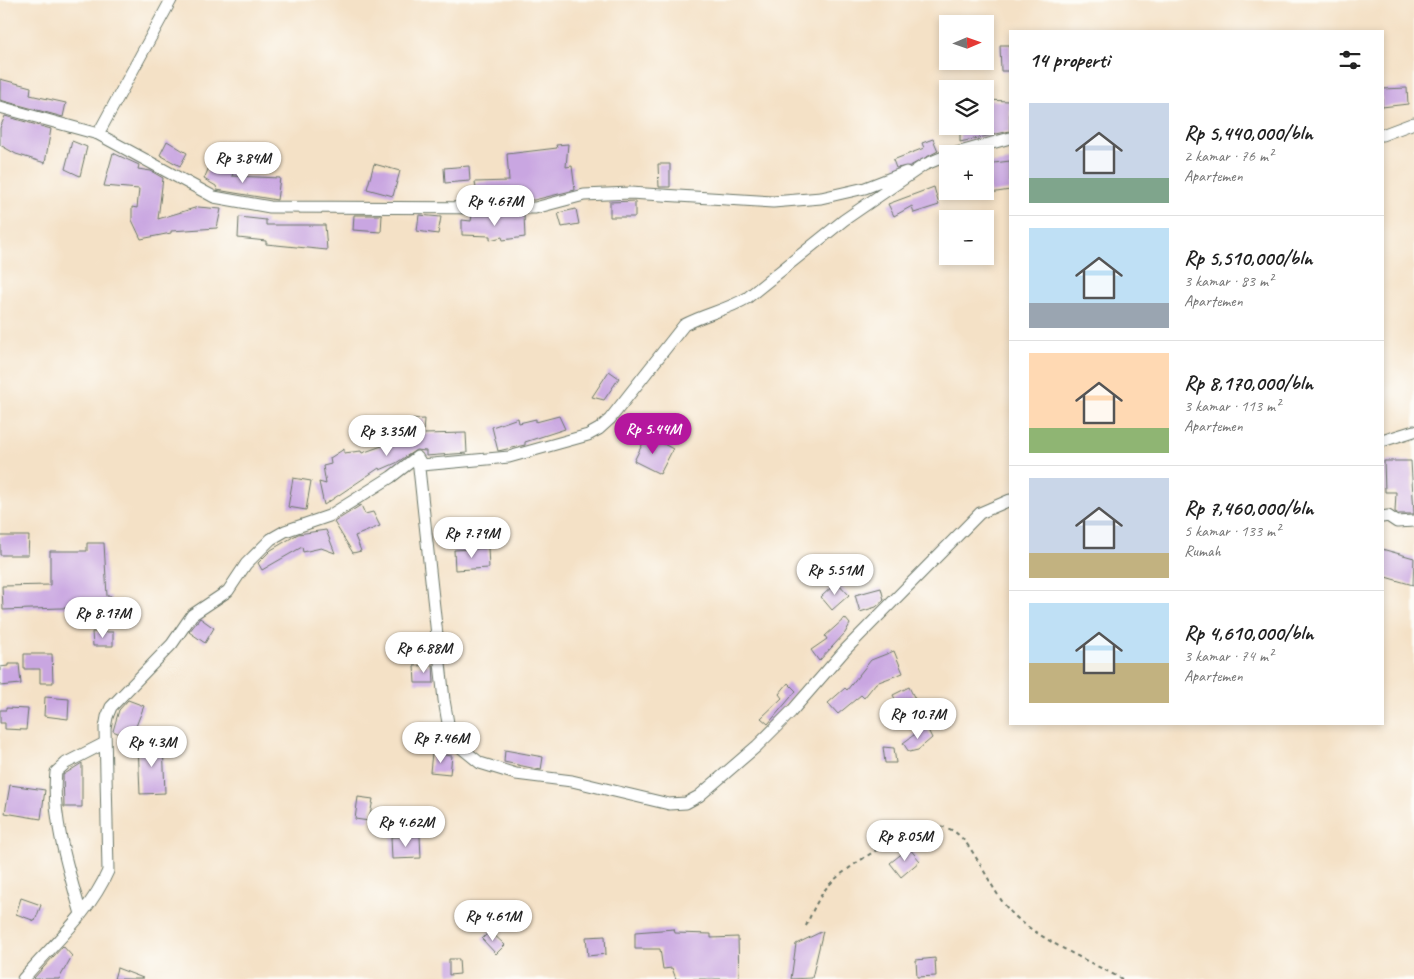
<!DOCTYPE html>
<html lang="id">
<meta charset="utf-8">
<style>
:root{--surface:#fff;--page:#f6f6f6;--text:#222;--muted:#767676;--line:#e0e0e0;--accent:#b5179e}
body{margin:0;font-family:Caveat,sans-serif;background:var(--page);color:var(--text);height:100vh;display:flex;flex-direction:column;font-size:19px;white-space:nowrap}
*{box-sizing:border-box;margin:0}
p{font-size:16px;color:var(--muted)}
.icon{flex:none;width:28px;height:28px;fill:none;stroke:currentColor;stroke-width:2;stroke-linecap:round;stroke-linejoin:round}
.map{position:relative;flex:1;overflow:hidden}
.sheet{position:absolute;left:1009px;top:30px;width:375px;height:695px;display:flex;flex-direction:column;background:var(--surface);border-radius:0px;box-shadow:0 2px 8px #0003}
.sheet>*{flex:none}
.needle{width:32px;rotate:88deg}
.tools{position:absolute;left:939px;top:15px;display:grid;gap:10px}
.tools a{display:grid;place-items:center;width:55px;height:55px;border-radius:0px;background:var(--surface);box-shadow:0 2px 8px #0003;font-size:25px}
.price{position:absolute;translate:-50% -42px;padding:0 11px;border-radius:18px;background:#fff;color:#222;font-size:16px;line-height:32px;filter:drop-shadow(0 1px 2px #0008)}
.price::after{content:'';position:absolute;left:50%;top:30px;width:15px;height:11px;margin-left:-8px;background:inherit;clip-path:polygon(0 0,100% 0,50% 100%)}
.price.current{background:var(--accent);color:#fff}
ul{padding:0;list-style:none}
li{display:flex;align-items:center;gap:15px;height:125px;padding:0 20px}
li+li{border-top:1px solid var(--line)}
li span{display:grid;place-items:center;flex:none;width:140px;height:100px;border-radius:0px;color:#555}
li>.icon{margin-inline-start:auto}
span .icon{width:60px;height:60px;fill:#fffc;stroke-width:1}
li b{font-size:21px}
h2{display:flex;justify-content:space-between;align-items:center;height:60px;padding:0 20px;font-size:21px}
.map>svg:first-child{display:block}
</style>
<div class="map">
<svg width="1414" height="979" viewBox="0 0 1414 979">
<rect width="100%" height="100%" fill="#fdfcf7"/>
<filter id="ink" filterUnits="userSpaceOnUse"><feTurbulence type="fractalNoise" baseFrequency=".02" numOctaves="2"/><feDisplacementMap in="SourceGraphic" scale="10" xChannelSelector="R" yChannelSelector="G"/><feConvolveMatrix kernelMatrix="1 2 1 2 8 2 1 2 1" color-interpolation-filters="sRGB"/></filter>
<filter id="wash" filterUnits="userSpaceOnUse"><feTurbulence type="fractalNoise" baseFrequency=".0096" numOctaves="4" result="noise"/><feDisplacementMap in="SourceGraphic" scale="20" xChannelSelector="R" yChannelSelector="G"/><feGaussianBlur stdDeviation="1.12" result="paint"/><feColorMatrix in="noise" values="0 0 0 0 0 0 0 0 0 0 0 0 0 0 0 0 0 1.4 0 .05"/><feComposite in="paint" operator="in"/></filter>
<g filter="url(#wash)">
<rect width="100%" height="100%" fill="#f4e1c6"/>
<g id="blocks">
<path fill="#c9a6e1" d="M1000 45H1010V71H1001Z
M0 79 31 87 30 95 66 103 63 117 0 100Z
M1407 88 1408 104 1382 107V89Z
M985 100 1010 101V131L960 142V126H985Z
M5 116 51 129 45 163 16 154 0 145V128Z
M933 139 938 151 910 166 896 168 893 160 924 148 922 143Z
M72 141 87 147 80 176 65 169Z
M167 141 187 153 180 166 160 155Z
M568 144 566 167 572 166 575 190 534 200H478L475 182 509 181 507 154 557 148 556 145Z
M113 153 139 165 138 169 151 171 163 178 158 219 198 207 221 209 217 228 171 231V233L141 239 132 220V207L137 208 139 189 104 186Z
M1010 161V190L990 193 986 164Z
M374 164 400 171 393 196 367 189Z
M658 164H670V187H659Z
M210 165 234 171 232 176 280 178 277 200 217 190 216 186 204 179Z
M469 166 470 181 445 183 444 168Z
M934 187 939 205 914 213 912 206 894 216 888 204Z
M635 201V217H610V202Z
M576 209 579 224 562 227 558 213Z
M354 215H382L381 232 353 230Z
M419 215 441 217 438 234 417 231Z
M472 215H524L525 237 503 240 502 237 490 240V236L462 235V220L471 221Z
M239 217 266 220V225H325L327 250 266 244V241L238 238Z
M609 371 619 378 604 400 592 397Z
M559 416 565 429 525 442V445L498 451 492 427 518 418 519 423 536 419V422Z
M424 419 423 434 466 433 467 453 426 456V451L416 450 396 463 380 470 379 468 324 505 319 482 326 484 323 466 331 464 330 458 344 449V453L361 451 362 453 396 441 394 434 405 433 402 420Z
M647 435 673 449 660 474 634 461Z
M1384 461H1411L1414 514H1399L1395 512 1396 492H1385Z
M293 478 311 481 306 510 288 507Z
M361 505 365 514 373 512 380 526 355 536 361 551 353 553 334 522Z
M326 530 335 553 321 548 303 552 302 547 262 570 258 563 271 550 298 534Z
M0 536H29L28 555H0Z
M87 543H104L107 596H111L110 613H89L90 607 3 610 2 586 50 585V551H87Z
M488 548 489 568 455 570 454 550Z
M1382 549 1414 558 1413 585 1382 576Z
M837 582 849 595 832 610 821 597Z
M881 588 884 600 876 607 860 612 855 595Z
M200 618 214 628 205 643 189 632Z
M845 618 850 624 845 633 819 661 811 650 827 639 825 636Z
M92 632H113V646H93Z
M894 651 903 673 876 683 864 698 861 695 838 714 828 703 845 688 847 690 871 660Z
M24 654H52L53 683H40V669H24Z
M8 664H19L21 684 0 686V667L8 666Z
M433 665 434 683H415L414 666Z
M788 683 796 691 768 724 761 718 782 698 779 694Z
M909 687 918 705 902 713 893 695Z
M45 697 69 699 68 719 44 716Z
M128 700 144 706 131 739 113 731 119 710Z
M6 708 28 709 26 730 5 729V723H0V710H6Z
M926 726 932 738 918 750 909 752 903 743Z
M163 742 165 793 140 794 138 743Z
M883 747 894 748 896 763H885Z
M505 750 543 757 541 770 504 762Z
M432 753 452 756 450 774 430 772Z
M82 763V807H64L63 775Z
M10 785 45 790 41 819 5 813Z
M358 797 373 799 369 821 355 819Z
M420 836 421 858 392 859 391 837Z
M909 848 920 861 901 877 890 863Z
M21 898 41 905 35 921 16 914Z
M674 929 675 933 711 934V938L738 937 739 979H676L672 968 663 969 660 949H635V932Z
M490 931 505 945 496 954 482 939Z
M823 931 812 978 791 979 796 944Z
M605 936 606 954 588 956 586 937Z
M63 946 72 956 59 979H33Z
M935 958 936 976 917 977 916 960Z
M449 959H459L460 974 449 975Z
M117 968 143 978V979H114Z"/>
</g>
</g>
<g filter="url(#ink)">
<use href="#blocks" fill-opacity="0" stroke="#6a7667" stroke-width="1"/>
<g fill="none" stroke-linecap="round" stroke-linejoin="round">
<defs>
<path id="minor" d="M0 107 98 134 214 197 270 207 535 208 584 195 630 193 773 202 821 198 865 188 906 172
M98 134 171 0
M1382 135 1414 123
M953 154 1010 138
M1382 441 1414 431
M418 459 444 700 448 723 454 742 480 763 516 774 572 781 669 804 686 803 699 796 757 746 791 712 846 649 980 513 1010 500
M1382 517 1388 516 1397 522 1414 521
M81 914C69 872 51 816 56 772L66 763 105 743
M23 979C52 945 90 913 108 871L105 728 107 717 111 707 172 644 192 615 228 591 246 564 271 539 285 531 329 516 391 477 417 457 422 465 509 457 588 435 599 429 610 419 684 325C704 314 727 310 747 298L844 220 924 165 948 155"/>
</defs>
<use href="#minor" stroke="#6a7667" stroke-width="13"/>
<path stroke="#6a7667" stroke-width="2" stroke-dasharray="4 4" stroke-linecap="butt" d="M806 926C812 912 818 898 828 886 843 869 903 831 925 827 935 825 946 826 955 832 975 846 990 889 1009 910 1033 937 1089 961 1122 979"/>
<use href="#minor" stroke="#fff" stroke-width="11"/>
</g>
</g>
</svg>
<div class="tools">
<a><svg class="needle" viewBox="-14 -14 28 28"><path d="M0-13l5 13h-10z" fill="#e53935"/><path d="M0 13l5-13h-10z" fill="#767676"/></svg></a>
<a><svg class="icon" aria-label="layers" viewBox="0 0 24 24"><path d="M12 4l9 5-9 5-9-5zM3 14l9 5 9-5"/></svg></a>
<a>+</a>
<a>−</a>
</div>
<b class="price" style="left:243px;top:184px">Rp 3.84M</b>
<b class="price" style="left:495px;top:227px">Rp 4.67M</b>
<b class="price current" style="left:653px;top:455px">Rp 5.44M</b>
<b class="price" style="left:387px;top:457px">Rp 3.35M</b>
<b class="price" style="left:472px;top:559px">Rp 7.79M</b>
<b class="price" style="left:835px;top:596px">Rp 5.51M</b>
<b class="price" style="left:103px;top:639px">Rp 8.17M</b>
<b class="price" style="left:424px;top:674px">Rp 6.88M</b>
<b class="price" style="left:918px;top:740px">Rp 10.7M</b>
<b class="price" style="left:441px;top:764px">Rp 7.46M</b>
<b class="price" style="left:152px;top:768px">Rp 4.3M</b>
<b class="price" style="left:406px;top:848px">Rp 4.62M</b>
<b class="price" style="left:905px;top:862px">Rp 8.05M</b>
<b class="price" style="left:493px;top:942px">Rp 4.61M</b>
<section class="sheet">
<h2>14 properti<svg class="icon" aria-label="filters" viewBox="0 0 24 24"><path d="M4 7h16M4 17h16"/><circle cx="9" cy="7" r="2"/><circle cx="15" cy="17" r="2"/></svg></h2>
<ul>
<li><span style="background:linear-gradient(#c9d6e8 75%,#7fa58c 0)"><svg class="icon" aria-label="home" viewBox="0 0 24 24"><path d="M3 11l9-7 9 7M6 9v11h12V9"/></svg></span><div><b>Rp 5,440,000/bln</b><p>2 kamar · 76 m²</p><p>Apartemen</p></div></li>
<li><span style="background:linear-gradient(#bfe0f5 75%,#9aa5b1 0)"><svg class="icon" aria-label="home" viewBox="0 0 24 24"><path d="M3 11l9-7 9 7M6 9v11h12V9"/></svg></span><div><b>Rp 5,510,000/bln</b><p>3 kamar · 83 m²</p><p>Apartemen</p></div></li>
<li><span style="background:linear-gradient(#ffd9b3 75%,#8fb573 0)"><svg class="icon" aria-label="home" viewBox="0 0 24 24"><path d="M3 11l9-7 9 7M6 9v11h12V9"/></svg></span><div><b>Rp 8,170,000/bln</b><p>3 kamar · 113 m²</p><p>Apartemen</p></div></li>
<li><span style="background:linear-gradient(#c9d6e8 75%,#c2b280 0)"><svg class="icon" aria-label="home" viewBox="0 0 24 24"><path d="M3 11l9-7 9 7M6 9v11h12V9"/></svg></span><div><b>Rp 7,460,000/bln</b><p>5 kamar · 133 m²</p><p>Rumah</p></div></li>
<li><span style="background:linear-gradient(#bfe0f5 60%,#c2b280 0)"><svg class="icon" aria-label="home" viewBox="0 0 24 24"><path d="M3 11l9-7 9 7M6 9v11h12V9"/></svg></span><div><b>Rp 4,610,000/bln</b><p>3 kamar · 74 m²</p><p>Apartemen</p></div></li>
</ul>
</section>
</div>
